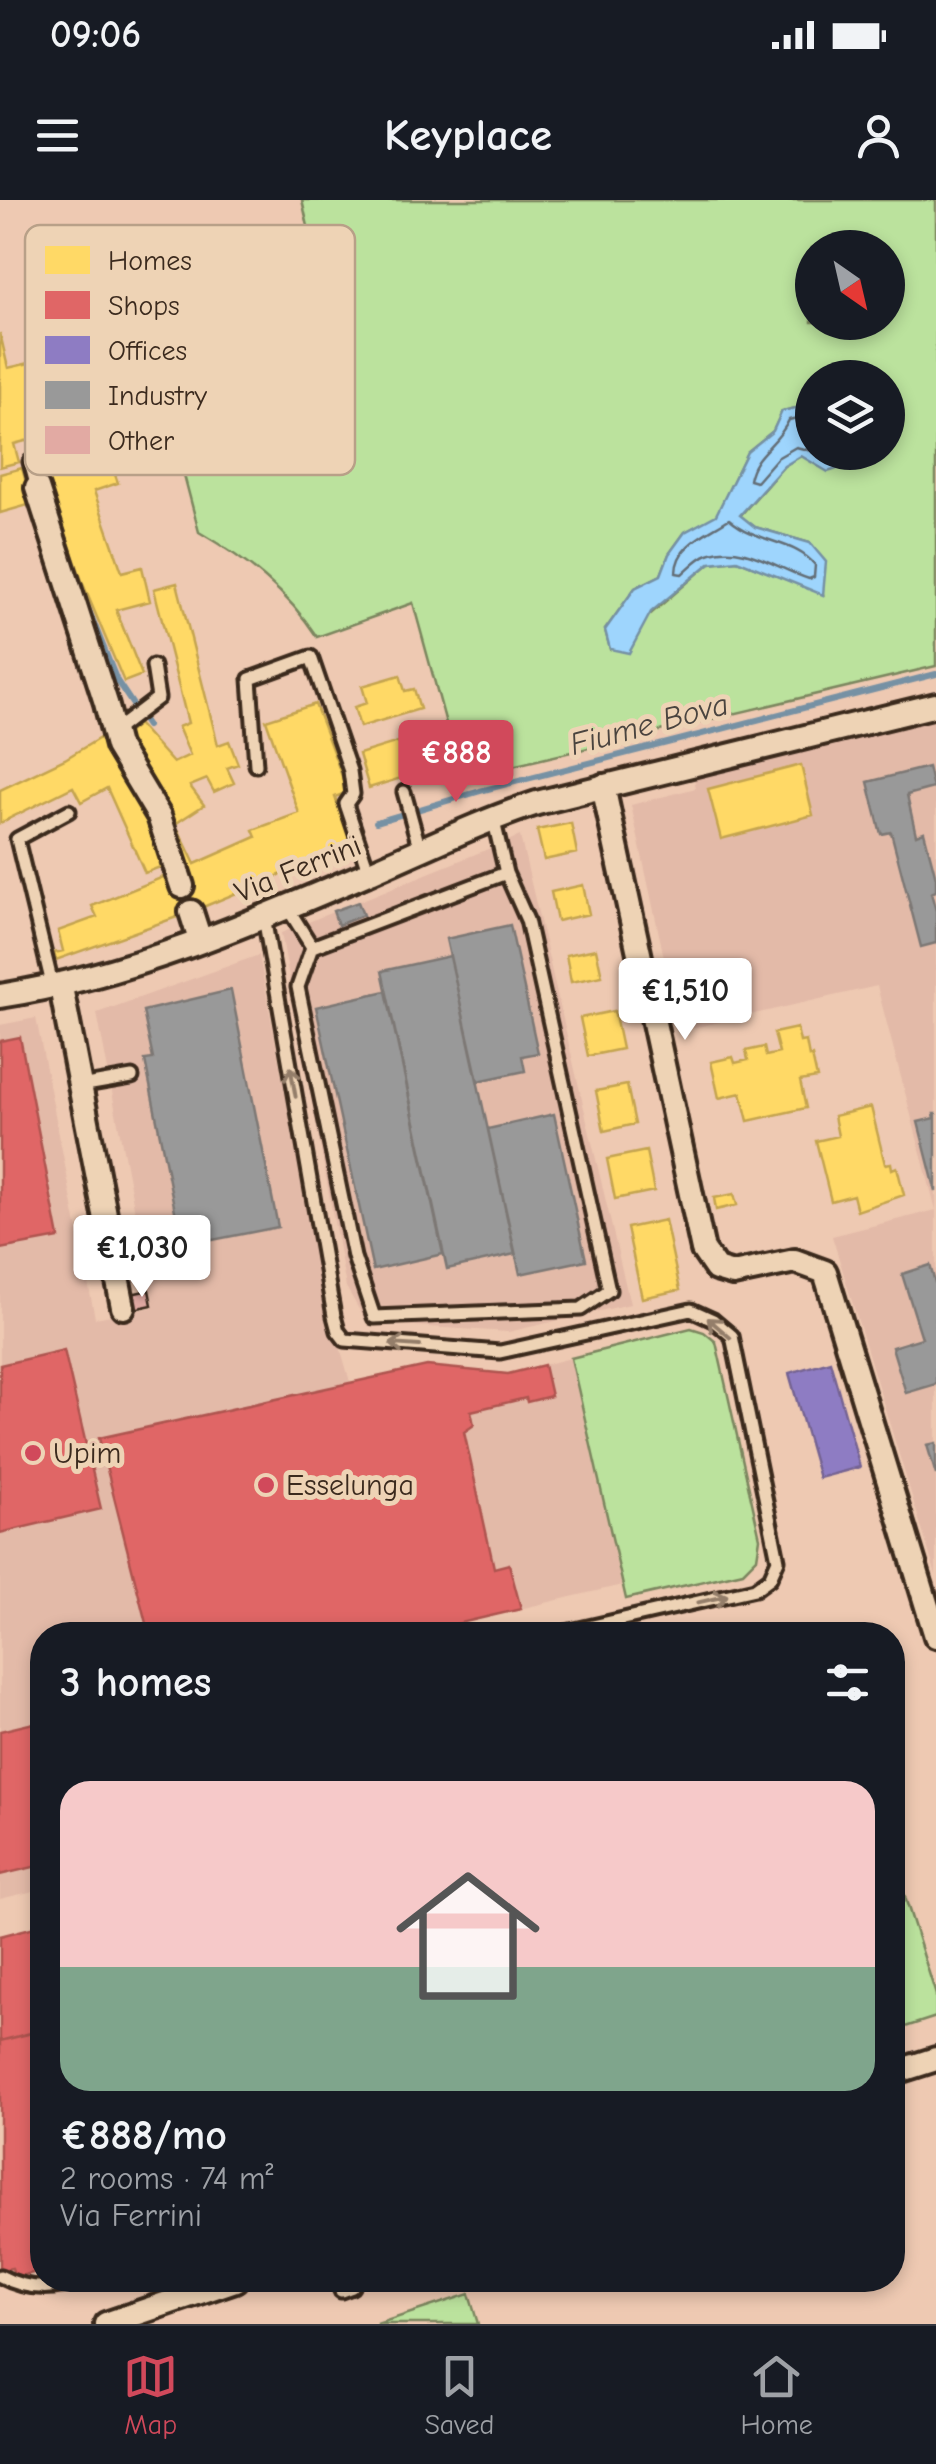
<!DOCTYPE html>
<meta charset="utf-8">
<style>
:root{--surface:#171b24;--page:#242831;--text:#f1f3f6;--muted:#9ea1a6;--line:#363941;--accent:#d1495b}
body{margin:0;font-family:"Comic Neue",sans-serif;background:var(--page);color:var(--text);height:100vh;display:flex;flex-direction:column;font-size:38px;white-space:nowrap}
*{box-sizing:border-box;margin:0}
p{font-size:32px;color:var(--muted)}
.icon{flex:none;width:55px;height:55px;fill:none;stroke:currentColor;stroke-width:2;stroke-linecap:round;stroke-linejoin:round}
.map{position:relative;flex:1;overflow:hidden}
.details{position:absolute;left:30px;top:1422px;width:875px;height:670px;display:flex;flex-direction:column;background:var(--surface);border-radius:40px;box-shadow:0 5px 15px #0003}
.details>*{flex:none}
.needle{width:65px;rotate:146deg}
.buttons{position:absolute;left:795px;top:30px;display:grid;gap:20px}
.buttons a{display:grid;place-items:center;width:110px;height:110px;border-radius:50%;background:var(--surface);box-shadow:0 5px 15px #0003;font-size:50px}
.price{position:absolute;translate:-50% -85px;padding:0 22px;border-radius:10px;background:#fff;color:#222;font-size:32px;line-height:65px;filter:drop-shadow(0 2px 5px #0008)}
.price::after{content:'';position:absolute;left:50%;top:60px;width:30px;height:22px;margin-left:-15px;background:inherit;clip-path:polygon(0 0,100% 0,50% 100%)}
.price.current{background:var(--accent);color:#fff}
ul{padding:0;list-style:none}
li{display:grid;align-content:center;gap:20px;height:530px;padding:0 30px}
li+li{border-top:2px solid var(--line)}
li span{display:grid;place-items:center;height:310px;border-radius:30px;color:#555}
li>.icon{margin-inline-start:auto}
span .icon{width:180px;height:180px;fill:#fffc;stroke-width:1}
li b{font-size:42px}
h2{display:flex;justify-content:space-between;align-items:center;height:120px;padding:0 30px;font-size:42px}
.status{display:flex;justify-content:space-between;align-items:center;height:70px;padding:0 50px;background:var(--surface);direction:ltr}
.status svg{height:28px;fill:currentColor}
header{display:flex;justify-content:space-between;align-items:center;height:130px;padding:0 30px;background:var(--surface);font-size:45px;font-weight:600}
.tabs{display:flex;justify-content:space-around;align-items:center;height:140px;border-top:2px solid var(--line);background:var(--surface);font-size:28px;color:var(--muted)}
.tabs a{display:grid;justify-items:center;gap:5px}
.tabs .current{color:var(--accent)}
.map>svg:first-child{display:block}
</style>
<div class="status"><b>09:06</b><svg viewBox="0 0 49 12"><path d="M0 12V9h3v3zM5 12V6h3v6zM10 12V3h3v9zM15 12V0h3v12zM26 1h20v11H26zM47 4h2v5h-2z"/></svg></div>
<header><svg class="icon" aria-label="menu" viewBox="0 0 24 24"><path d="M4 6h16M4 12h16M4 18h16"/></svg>Keyplace<svg class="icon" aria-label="person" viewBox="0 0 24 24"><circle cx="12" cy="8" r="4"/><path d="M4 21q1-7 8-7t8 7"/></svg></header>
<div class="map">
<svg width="936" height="2124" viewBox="0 0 936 2124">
<rect width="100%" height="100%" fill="#eec9b2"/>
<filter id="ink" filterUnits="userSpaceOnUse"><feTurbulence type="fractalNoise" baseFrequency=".01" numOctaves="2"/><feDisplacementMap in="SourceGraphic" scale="20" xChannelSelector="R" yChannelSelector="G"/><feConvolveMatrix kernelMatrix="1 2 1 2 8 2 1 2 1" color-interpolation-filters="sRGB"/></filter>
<g filter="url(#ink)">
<path fill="#e3baa8" d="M936 515V1375L832 1036 936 1010 877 786 680 831 631 605 696 588 693 573Z
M520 636 630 1104 508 1132 367 1123 346 1087 281 733Z
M259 755 319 1072 350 1182 508 1174 571 1158 622 1385 409 1435H42V1689L0 1699V825L36 818 95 1118 153 1107 97 813Z"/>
<path fill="#bbe29d" stroke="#7b865e" stroke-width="2.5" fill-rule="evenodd" d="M302 0H936V466L461 578 413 403 317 437C287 391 247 360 199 332L146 130 327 109ZM812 48H888V122H812ZM812 178H888V252L850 253 849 265 801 256 784 266 740 316 755 327 810 343 823 394 737 360 710 363 610 449 605 430 635 388 661 375 669 354 685 332 716 316 747 252 773 231 782 211 805 206 812 212Z
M691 1128 704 1132 716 1142 760 1338 757 1358 743 1372 626 1399 571 1158Z
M892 1656 936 1795V1817L893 1831Z
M469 2094 478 2124H377Z"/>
<path fill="#9ed5fd" stroke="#7691a4" stroke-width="2.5" d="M805 206 812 212V252L850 253 849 265 828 272 801 256 784 266 740 315 755 327 810 343 826 362 823 395 737 360 710 363 651 412 629 453 610 449 605 430 635 388 661 375 669 354 685 332 716 315 747 252 773 231 782 211Z"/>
<path fill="#ffd966" stroke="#c4a450" stroke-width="2.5" d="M0 133 8 168 42 160 52 234 14 244 19 262 0 267Z
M104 243 118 283 94 291 122 372 142 367 150 401 116 410 142 475 124 482 83 384 42 264Z
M22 268 32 304 0 313V274Z
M177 383 218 545 229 541 238 564 227 568 234 583 214 592 207 579 190 586 204 605 172 626 118 541 138 524 173 563 190 555 178 527 188 523 154 389Z
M400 475 405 491 414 489 420 509 360 527 354 507 367 503 362 486Z
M315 504 348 592 335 597 352 645 191 712 56 760 54 753 63 751 58 731 97 717 92 706 171 674 173 636 179 631 195 664 256 637 253 630 299 613 266 520Z
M108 533 151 616 168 664 145 673 107 588 81 602 73 587 0 623V590L65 559Z
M427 533 437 567 369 588 359 554Z
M801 565 813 615 721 639 708 589Z
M571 623 577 653 544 660 537 630Z
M583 685 589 714 557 721 551 692Z
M596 749 602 776 571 782 566 755Z
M614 811 622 849 588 856 580 818Z
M797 828 800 842 806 841 809 857 812 856 817 878 800 881 806 908 748 921 741 893 719 898 711 862 733 857 735 863 748 860 746 851 764 847 766 856 779 853 774 833Z
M627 885 635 924 604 931 596 891Z
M871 907 885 964 891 963 892 969 897 967 904 995 857 1011 853 995 831 1001 816 941 838 936 834 916Z
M646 951 654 991 615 999 607 959Z
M734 994 737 1005 716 1010 714 998Z
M665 1020 680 1090 642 1098 627 1028Z"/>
<path fill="#e06666" stroke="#ae5450" stroke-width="2.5" d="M20 837 59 1038 0 1049V841Z
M64 1150 101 1309 0 1333V1165Z
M544 1165 551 1196 527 1202 526 1198 471 1211 474 1225 464 1232 494 1368 509 1364 521 1409 409 1435H149L99 1238 427 1166 508 1174Z
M42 1521V1665L0 1675V1531Z
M42 1725V1830L0 1841V1736Z
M32 1833 42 1866V2071L15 2077 12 2068 0 2070V1841Z"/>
<path fill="#8e7cc3" stroke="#756392" stroke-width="2.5" d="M830 1161 860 1267 819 1278 789 1173Z"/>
<path fill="#999" stroke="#7d7874" stroke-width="2.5" d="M928 567 933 588 907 595 916 635 924 632 936 678V691L931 693 936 711V743L921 747 891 632 881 634 868 582Z
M358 702 363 715 338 725 333 711Z
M510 725 538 853 522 856 525 871 478 881 446 739Z
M450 756 515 1054 447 1069 382 771Z
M231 790 278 1027 182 1046 145 860 153 859 143 811Z
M386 791 443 1054 373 1070 316 807Z
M554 914 586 1060 520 1074 488 929Z
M934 914H936V992L918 922 935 918Z
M930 1065 936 1086V1184L906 1193 892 1147 922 1138 902 1074Z
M936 1243V1275L927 1245Z"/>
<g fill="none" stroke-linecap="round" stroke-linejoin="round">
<path stroke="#636e77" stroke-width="2.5" d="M812 219 801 217 789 220C777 246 754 252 749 280L756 282 777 258 796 247 812 251
M729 319C758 344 795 340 815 365L814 377 809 379C777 369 743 341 708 354 699 357 690 367 682 374L676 373C676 344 708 333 729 319Z"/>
<path stroke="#7691a4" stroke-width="6" d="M32 240 43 283
M82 393 117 481 147 526
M376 622 480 591 936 474"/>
</g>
<path fill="#e2aaa3" stroke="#3b2a1e" stroke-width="2.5" d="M149 1090 152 1105 134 1109 131 1094Z"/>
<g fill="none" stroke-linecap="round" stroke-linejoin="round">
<defs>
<path id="lane" d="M30 262 37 288
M112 533 158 498 153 466
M256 565 250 479 311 457 350 571 353 594 346 604 369 673
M404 592 420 650
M287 707 312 747 506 673 493 617
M264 717 334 1116 338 1131 345 1140 500 1152 691 1110 713 1120 732 1136 778 1360 770 1378 755 1389 553 1435
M312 747 298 787 354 1057 374 1117 581 1109 609 1090 527 720 506 673
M53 788 17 639 69 611
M80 886 132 877
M116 1071 178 1060
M0 2076C30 2092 56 2089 88 2080
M338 2080 341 2091 352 2087"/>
<path id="street" d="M37 288 106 503 117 546 159 616 182 686
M603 586 703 1050 716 1069 733 1074 795 1061 825 1072 936 1436
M191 712 200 740
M61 787 123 1107
M0 796C128 776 249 724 368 673 424 649 479 622 537 603L936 505
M892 1873 936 1859
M106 2124 235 2080"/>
</defs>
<use href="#lane" stroke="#3b2a1e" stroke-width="19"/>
<use href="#street" stroke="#3b2a1e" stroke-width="30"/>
<use href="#lane" stroke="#eed3b5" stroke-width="11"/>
<use href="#street" stroke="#eed3b5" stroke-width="22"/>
</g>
<defs><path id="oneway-shaft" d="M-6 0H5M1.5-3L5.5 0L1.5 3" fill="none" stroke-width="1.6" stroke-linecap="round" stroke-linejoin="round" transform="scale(2.5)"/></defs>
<g stroke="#947e6a">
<use href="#oneway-shaft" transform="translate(293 882) rotate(-100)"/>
<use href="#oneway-shaft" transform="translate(719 1128) rotate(-139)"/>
<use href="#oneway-shaft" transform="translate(405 1145) rotate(-176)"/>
<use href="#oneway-shaft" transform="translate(713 1399) rotate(-13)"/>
</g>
</g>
<g fill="#d1495b" stroke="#eed3b5" stroke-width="4">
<circle cx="33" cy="1253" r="10"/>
<circle cx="266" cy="1285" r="10"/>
</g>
<g text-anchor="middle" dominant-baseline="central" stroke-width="10" stroke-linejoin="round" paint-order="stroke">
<g font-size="30" fill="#3b2a1e" stroke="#eed3b5">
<text transform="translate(298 669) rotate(-22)">Via Ferrini</text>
</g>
<g font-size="30" fill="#3b2a1e" stroke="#eed3b5" text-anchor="start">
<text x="53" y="1253">Upim</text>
<text x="286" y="1285">Esselunga</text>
</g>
<g font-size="32" font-style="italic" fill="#4a443f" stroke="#eed3b5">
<text transform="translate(649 524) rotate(-15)">Fiume Bova</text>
</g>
</g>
<rect x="25" y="25" width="330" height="250" rx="15" fill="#eed3b5" stroke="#b8a088" stroke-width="2.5"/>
<rect x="45" y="46" width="45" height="28" fill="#ffd966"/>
<rect x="45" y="91" width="45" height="28" fill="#e06666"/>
<rect x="45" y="136" width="45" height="28" fill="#8e7cc3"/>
<rect x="45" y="181" width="45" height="28" fill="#999"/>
<rect x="45" y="226" width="45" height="28" fill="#e2aaa3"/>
<g font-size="28" fill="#3b2a1e">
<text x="108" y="70">Homes</text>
<text x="108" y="115">Shops</text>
<text x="108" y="160">Offices</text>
<text x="108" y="205">Industry</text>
<text x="108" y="250">Other</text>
</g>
</svg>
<div class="buttons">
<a><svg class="needle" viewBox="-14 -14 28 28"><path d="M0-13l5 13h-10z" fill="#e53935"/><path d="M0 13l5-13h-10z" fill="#9ea1a6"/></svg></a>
<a><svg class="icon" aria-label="layers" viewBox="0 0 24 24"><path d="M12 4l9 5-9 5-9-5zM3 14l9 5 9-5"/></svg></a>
</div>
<b class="price current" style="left:456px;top:605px">€888</b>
<b class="price" style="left:685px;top:843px">€1,510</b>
<b class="price" style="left:142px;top:1100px">€1,030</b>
<section class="details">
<h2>3 homes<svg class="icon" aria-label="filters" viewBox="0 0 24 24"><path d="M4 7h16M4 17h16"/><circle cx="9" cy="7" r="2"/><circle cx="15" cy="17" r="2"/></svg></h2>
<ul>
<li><span style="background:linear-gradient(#f6c9c9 60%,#7fa58c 0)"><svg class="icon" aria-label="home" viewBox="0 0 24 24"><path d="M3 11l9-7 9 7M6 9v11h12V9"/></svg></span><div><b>€888/mo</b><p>2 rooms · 74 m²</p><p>Via Ferrini</p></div></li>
</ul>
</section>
</div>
<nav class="tabs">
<a class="current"><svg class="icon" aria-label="map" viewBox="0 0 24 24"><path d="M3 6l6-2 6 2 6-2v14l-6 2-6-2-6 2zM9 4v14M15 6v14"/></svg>Map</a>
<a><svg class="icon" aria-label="saved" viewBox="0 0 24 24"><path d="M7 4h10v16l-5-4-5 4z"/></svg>Saved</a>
<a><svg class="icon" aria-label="home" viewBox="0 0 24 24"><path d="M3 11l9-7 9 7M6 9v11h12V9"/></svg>Home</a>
</nav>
